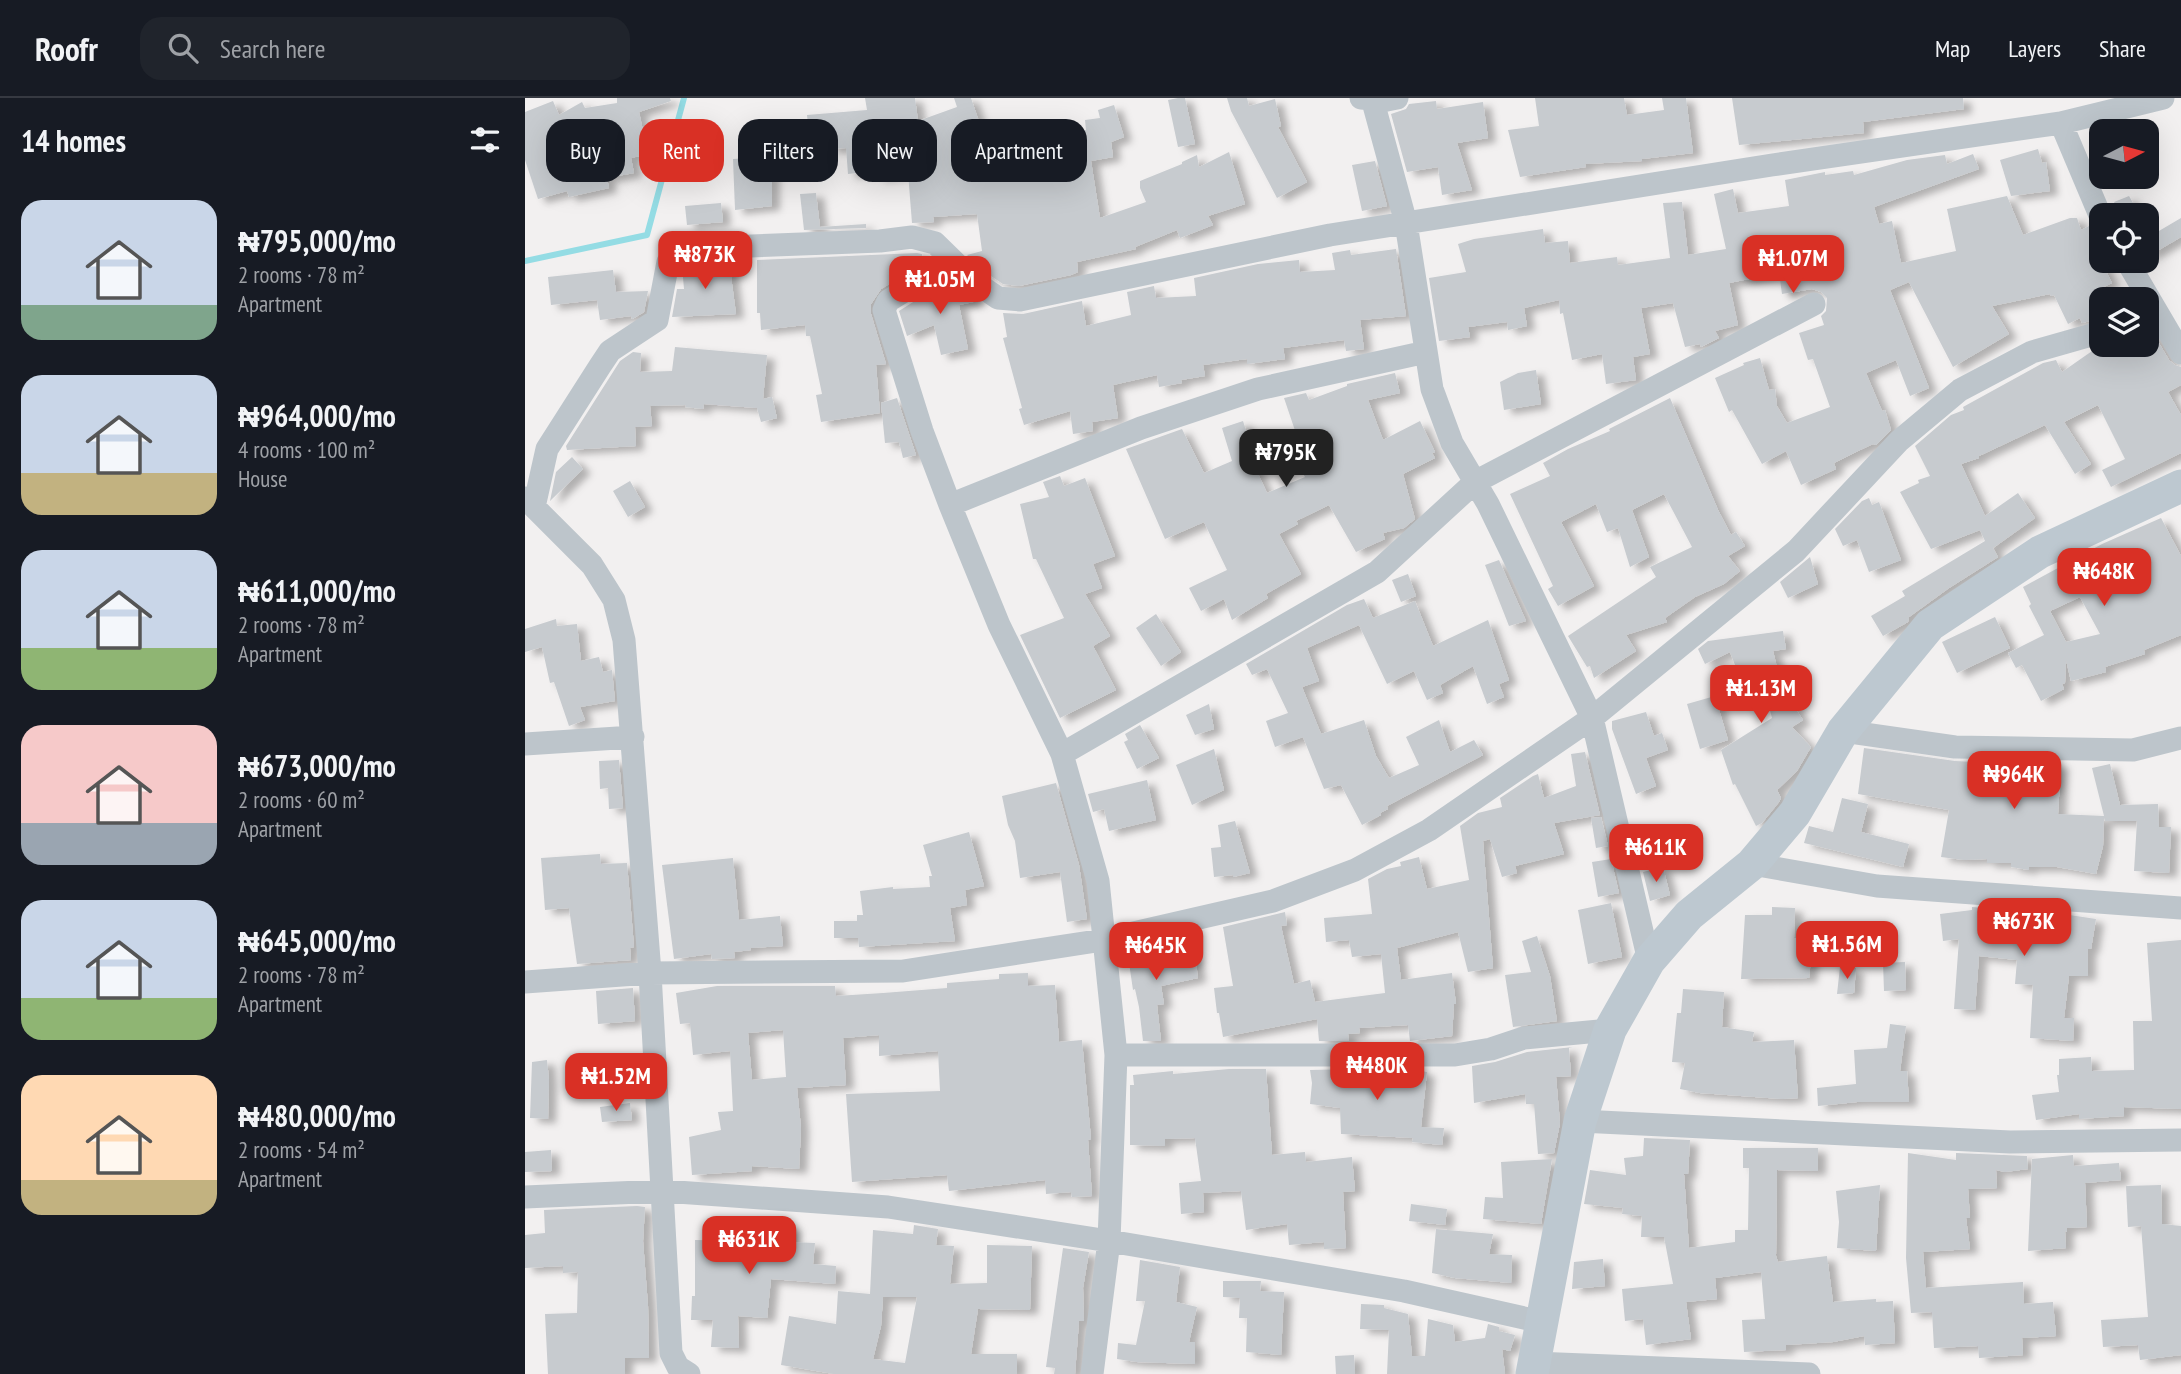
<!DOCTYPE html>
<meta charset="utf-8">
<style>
:root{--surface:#171b24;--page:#20242c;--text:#f1f3f6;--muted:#9ea1a6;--line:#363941;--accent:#d93025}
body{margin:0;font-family:"PT Sans Narrow",sans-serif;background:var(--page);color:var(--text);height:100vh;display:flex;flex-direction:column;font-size:26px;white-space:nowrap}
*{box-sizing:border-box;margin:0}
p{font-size:23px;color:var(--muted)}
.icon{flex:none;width:38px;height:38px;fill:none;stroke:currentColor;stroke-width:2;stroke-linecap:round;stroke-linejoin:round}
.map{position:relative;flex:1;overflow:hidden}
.drawer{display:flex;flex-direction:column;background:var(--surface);width:525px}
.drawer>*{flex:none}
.hud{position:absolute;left:21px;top:21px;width:665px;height:63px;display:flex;gap:14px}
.needle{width:46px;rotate:84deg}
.tools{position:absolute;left:1564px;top:21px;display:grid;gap:14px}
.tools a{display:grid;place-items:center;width:70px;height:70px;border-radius:14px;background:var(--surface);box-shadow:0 7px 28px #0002;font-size:35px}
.price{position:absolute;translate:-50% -60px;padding:0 16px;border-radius:14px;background:var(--accent);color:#fff;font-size:23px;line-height:46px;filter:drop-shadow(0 2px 4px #0008)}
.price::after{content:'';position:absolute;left:50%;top:42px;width:21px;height:16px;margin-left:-10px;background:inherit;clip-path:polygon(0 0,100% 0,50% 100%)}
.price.active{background:#222;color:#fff}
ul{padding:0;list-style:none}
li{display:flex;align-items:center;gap:21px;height:175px;padding:0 21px}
li span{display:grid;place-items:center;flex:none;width:196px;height:140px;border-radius:21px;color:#555}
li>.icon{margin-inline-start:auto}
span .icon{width:84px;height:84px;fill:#fffc;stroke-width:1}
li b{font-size:30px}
h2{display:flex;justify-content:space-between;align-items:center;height:84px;padding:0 21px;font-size:30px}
.tag{padding:0 24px;border-radius:21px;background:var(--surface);box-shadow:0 7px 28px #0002;font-size:24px;line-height:63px}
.tag.active{background:var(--accent);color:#fff}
header{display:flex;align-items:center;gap:42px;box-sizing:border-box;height:98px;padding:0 35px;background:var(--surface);border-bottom:2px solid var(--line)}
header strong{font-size:33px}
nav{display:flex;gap:38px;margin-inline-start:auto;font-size:24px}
.search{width:490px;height:63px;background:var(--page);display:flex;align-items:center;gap:18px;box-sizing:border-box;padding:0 24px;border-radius:21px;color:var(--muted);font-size:26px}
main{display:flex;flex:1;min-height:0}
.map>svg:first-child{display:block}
</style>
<header>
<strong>Roofr</strong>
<div class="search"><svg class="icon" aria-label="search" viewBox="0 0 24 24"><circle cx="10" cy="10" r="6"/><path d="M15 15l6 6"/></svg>Search here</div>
<nav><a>Map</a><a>Layers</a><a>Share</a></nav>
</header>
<main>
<section class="drawer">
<h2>14 homes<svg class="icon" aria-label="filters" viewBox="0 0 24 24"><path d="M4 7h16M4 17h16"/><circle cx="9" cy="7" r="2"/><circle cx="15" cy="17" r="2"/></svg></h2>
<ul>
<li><span style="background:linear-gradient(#c9d6e8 75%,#7fa58c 0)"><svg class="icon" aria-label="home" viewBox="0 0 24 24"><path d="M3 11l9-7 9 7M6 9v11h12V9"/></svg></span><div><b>₦795,000/mo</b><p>2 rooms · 78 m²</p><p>Apartment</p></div></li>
<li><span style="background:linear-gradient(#c9d6e8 70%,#c2b280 0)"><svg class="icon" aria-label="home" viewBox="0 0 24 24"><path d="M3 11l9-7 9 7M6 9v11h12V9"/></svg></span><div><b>₦964,000/mo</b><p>4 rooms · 100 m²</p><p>House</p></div></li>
<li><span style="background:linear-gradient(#c9d6e8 70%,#8fb573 0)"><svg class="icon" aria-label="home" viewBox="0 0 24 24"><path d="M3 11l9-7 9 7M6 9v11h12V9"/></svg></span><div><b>₦611,000/mo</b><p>2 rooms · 78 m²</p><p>Apartment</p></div></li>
<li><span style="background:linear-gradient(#f6c9c9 70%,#9aa5b1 0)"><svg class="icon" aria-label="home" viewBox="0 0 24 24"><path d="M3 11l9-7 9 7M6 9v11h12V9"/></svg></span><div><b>₦673,000/mo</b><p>2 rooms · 60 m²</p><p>Apartment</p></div></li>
<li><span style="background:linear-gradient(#c9d6e8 70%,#8fb573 0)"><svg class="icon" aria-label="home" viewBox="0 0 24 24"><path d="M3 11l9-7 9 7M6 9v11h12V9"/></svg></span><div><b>₦645,000/mo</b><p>2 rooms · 78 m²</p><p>Apartment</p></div></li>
<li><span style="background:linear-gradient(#ffd9b3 75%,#c2b280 0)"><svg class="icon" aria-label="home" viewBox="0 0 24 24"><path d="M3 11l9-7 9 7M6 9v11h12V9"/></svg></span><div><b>₦480,000/mo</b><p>2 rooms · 54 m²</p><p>Apartment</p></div></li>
</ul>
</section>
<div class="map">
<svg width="1656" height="1276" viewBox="0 0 1656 1276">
<defs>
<filter id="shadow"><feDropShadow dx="8" dy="4.5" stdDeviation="3.5" flood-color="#0004"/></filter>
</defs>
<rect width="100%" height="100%" fill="#f2f0f0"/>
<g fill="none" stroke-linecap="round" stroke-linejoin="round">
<path stroke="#94dce4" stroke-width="6" d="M0 163 122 137 159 0"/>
</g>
<path fill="#c7cbcf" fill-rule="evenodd" filter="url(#shadow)" d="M92 0H145L146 3 114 14 123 56 106 60 109 75 82 80 84 90 44 99 42 93 13 101 0 62V14L28 3 34 17 57 4 60 10 92 5Z
M340 0H390L393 23 432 9 429 0H446L469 68 496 60 497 64 540 57 535 40 561 32 560 22 575 20 573 12 589 7 599 39 586 44 588 59 566 63 575 120 621 104 615 90V83L657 66V64L672 57 674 69 704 54 720 106 683 118 688 127 655 140 652 132 610 149 611 151 552 164 553 174 546 177 494 188 478 186 460 174 442 157 457 153 452 116 408 119 409 124 387 125 383 75 352 79V73L323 76 321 50 305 51 303 35 284 36 282 17 342 12Z
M653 0H660L670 46 653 49 643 2Z
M702 0H722L724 8 750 1 756 28 753 29 782 84 752 100 706 13Z
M1010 0H1099L1102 17 1139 12 1137 0H1161L1168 55 1117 61V63L1060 66 1061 69 995 79 983 32 1014 28Z
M1207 0H1438L1439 11 1338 24 1339 35 1214 47Z
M911 3 912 11 958 4 963 40 932 45 947 92 917 97 913 69 882 74 866 16 881 11 884 6Z
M1513 51 1517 65 1521 64 1525 93 1486 98 1475 62Z
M1448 56 1454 71 1349 109 1354 126 1367 123 1376 165 1431 153 1422 111 1482 98 1498 137 1545 120H1552L1556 132 1564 128 1577 155V165L1587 185 1566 195 1577 220 1557 225 1555 220 1543 226 1529 197 1526 198 1525 196 1467 208 1484 236 1428 269 1384 184 1365 192 1404 290 1385 298 1371 262 1341 275 1357 313 1360 312 1366 332 1351 347 1348 346 1333 353 1309 365 1311 371 1276 387 1261 353 1237 366 1207 312 1204 314 1190 280 1219 267 1218 265 1235 260 1244 292 1250 291 1252 308 1262 325 1305 309 1288 261 1283 262 1274 235 1299 227 1296 218 1301 213 1302 200 1296 194 1287 191 1257 196 1254 175 1204 185 1213 227 1190 233 1194 240 1176 249 1175 246 1160 249 1148 205 1116 210 1125 256 1108 259 1111 282 1081 286 1077 256 1047 262 1038 215 1035 216 1034 202 999 210 1002 228 983 232 982 224 943 229 945 239 914 243 904 180 941 174 933 146 949 141 1018 131 1020 145 1043 143 1045 165 1092 159 1093 167 1145 160 1138 105 1157 104 1163 157 1201 151 1189 96 1208 91 1213 115 1264 108 1260 82 1300 74V77L1328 73 1329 77 1382 62 1420 57 1422 66Z
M225 60V72L247 71V108L210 112 208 61Z
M850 63 862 108 837 113 827 67Z
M291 95 295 129 341 126V130L279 132 275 96Z
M1604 98 1615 117H1596L1589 104Z
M196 105 198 124 162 127 160 108Z
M1656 120V139L1622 159V140Z
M871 151 881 218 835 222 839 251 821 253 819 242 758 250 760 261 722 266V261L678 267 680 278 656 282 657 285 634 289 632 277 588 287 593 320 567 324 568 333 548 336 545 313 499 327 494 311 497 310 478 240 482 239 478 215 498 216 557 203 561 228 606 217 602 194 629 188 631 200 671 198 669 180 733 166 774 162 775 174 810 172 807 155 825 152 826 157Z
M392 155 397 156 398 165 356 191 346 206V216L361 266 351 267 355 315 296 324 291 297 297 296 285 238H281L280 227 236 232 235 215H232V162Z
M204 163 211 216 147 219 152 191H159L157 168 159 166Z
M88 172 91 194 123 193 119 214 109 220 107 221 106 218 75 222 72 202 26 207 23 179Z
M426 180 453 203 434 207 443 251 416 257 409 227 382 238 374 213Z
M1622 225 1644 262 1650 267 1656 269V287L1643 294 1656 317V355L1586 389 1577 372 1600 361 1573 307 1539 324 1566 366 1550 376 1520 327 1454 358V360L1436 366 1460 418 1493 395 1510 420 1468 450 1473 459 1424 490 1384 519 1383 524 1358 538 1346 518 1380 498 1377 493 1460 443 1455 432 1406 451 1375 394 1394 385 1393 382 1405 378 1390 348 1426 317 1439 312 1438 309 1518 265 1531 262 1537 274 1570 251 1582 247H1622Z
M150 249 242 257 238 301 247 299 252 320 236 324 232 310 179 306 178 311 160 309 161 307 125 308 127 328 110 329 111 348 42 352 41 348 95 263 108 254 116 255 115 274 147 273Z
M1011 272 1016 306 979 312 975 284 993 275Z
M870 275 875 295 843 302 858 342 895 323 910 354 907 355 910 360 878 376 890 421 879 430 858 435 860 441 831 454 804 407 771 423 773 426 754 436 776 476 741 496 743 500 707 522 699 501 676 513 664 490 702 472 679 424 640 441 601 351 657 331 679 375 707 363 697 330 718 323 727 351 722 352 742 395 780 379 777 374 783 371 759 300 781 295 784 302 822 288V286Z
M372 300 391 357 378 360 374 344 360 345 356 305Z
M1145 300 1193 412 1206 437 1211 434 1220 448 1203 458 1215 473 1199 486 1170 499 1140 520 1142 524 1101 537 1111 553 1069 580 1065 568 1062 569 1043 538 1131 479 1125 469 1167 449 1139 396 1107 412 1124 459 1105 469 1093 430 1082 434 1071 406 1036 424 1069 488 1033 508 1023 491 1028 488 985 396 1025 378 1018 365 1043 351 1085 333 1084 331Z
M47 359 58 371 25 403 31 374Z
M535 378 539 388 560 380 590 458 568 466 577 490 560 496 585 538 568 548 591 592 535 620 495 537 539 520 511 461H508L495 406 524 399 518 384Z
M105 383 120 409 103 419 88 393Z
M1344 400 1347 407 1354 404 1376 462 1344 474 1332 442 1318 448 1310 431 1337 403Z
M1636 420 1656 458V537L1619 552 1620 556 1580 569 1581 574 1546 583 1541 562 1540 585 1537 586 1539 591 1516 603 1497 567 1491 570 1483 555 1519 537 1504 508 1506 506 1498 489 1577 446ZM1555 499 1575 536 1541 544 1525 513Z
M1285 459 1293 486 1263 500 1255 484Z
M974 462 1001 523 984 528 960 467Z
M883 476 891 498 876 504 867 482Z
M839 501 848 520 890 503 908 548 963 522 984 582 974 586 979 599 962 606 948 568 915 587 918 595 902 602 889 573 862 586 834 527 782 550 794 583 777 589 796 636 839 622 851 658 864 680 894 667 881 639 914 622 925 654 949 642 958 657 862 708 863 711 855 715 856 717 837 727 816 687 799 691 778 639 750 649 741 623 763 615 742 571 727 577 721 566 822 507Z
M631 516 656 554 636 568 611 530Z
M1470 519 1485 550 1432 575 1417 544Z
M31 521 32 528 52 526 56 563 74 559 78 574 87 572 90 603 55 609 60 622 44 628 29 584 25 585 17 549 0 554V531Z
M1258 533 1261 551 1248 553 1262 611 1268 607 1278 622 1267 629 1286 649 1272 673 1252 692 1256 700 1254 704 1237 725 1231 728 1210 686 1208 687 1196 652 1247 620 1239 589 1220 593 1205 554 1180 566 1173 551 1183 543Z
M1190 598 1203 642 1175 651 1162 606Z
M684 606 689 631 670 637 661 617Z
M1121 614 1129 638 1137 635 1143 652 1121 660 1131 688 1111 696 1087 631V623Z
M615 627 634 660 612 671 599 644 603 642 600 636Z
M1339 650 1430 663 1489 666V664L1536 665 1533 716 1579 718 1567 670 1585 666 1595 707 1633 706 1634 729H1646L1644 775 1609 773 1612 723H1580L1579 720 1578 748 1571 776 1532 769H1504V772L1486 769V765H1462V761L1439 762 1416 759 1424 712 1333 696Z
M689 651 699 692 667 707 651 667Z
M1060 654 1075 717 1029 725 1039 756 990 768 992 775 977 779 965 741 958 743 968 870 943 874 933 834 872 850 876 882 927 875 931 906H929L927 938 885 943 883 927 834 930 835 935 823 936 824 943H794L792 921 698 939 694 915H692L689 890 708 888 698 829 760 814 762 827 756 828 769 886 785 882 790 904 860 895 856 856 827 859 824 842 801 844 799 820 847 816 843 781 862 771 876 768 875 764 894 759 902 791 944 782 935 728 953 715 977 709 975 700 1008 678 1013 676 1019 700 1051 688 1046 656Z
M94 662 98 710 84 711 83 690 75 691 74 663Z
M622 682 631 722 584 733 579 711 568 714 563 696Z
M531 685 554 767 562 821 542 824 535 774 495 780 490 743 483 727 477 698Z
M1317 700 1343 706 1336 734 1384 746 1378 769 1279 745 1284 728 1308 734Z
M1076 719 1083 748 1071 750 1066 720Z
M710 723 725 775 708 779V777L689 779 686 750 696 749 693 727Z
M444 734 459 788 440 792 442 807 425 810 430 843 334 849 333 840H309V823H332V817H338L335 793 368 789V791L405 789 404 778H407L398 747Z
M75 756 76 766 102 765 109 849 105 850 106 862 52 866 44 810 20 812 16 760Z
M208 760 214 822 255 818 258 848 225 850 226 852 209 854 210 860 187 861 186 856 149 861 137 767Z
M1086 761 1094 795 1073 799 1067 764Z
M1138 769 1145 797 1125 803 1118 774Z
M1086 805 1097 859 1063 866 1053 812Z
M1247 809 1270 810 1269 840 1288 842 1284 880 1216 881 1220 817H1247Z
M1447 809 1538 816 1571 821 1566 851H1563V878H1544L1539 920H1549L1548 943 1505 940 1508 887 1490 886 1492 862 1454 858 1450 912 1429 911 1434 841 1418 843 1415 816 1447 812Z
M1012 838 1025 878 1032 923 988 929 980 877 1006 874 997 843Z
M1656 842V1011L1599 1009V1018L1554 1021V1016L1511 1022 1507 997 1534 994 1532 977H1534V961L1566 959 1567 973 1609 972 1608 923H1627L1622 845Z
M635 843 637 862 670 857 673 880 636 888 639 906 632 907 636 943H618L614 909 610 891 608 892 602 851Z
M1380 864 1381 892 1359 893 1358 865Z
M1315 869 1331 870 1329 895 1312 896Z
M503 875V888L530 887 534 944 557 942 566 1041 563 1042 567 1098 547 1099 546 1094 521 1096 520 1082 424 1093 422 1077 327 1084 321 996 415 993 413 953 354 958V937L318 940 321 987 272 990 276 1030 274 1071 227 1068V1073L167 1077 164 1039 196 1032 193 1014 208 1013 205 953 168 957 165 925 155 926 151 895 192 888H310L311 898 358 895 422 890V885L474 881V876ZM258 932 261 979 227 982 223 935Z
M108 890 110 923 73 926 71 893Z
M1158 891 1199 894 1197 929 1229 934 1227 944 1269 942 1273 1000 1257 1001 1175 995 1155 991 1160 965 1147 964 1152 915H1156Z
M1365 926 1381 928 1375 973H1382L1384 1004H1332L1293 1008 1292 990 1331 986 1329 952 1362 950Z
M1048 949 1044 950 1046 978 1031 979 1035 1025 1029 1055 1013 1056 1009 1006H1001L1000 996 949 1005 947 968 970 964 1002 954Z
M22 962 24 982 23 1021 5 1020 7 964Z
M704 971H741L747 1057 780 1054 781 1064 827 1059 830 1093 818 1094 821 1150 799 1151V1144L764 1147 762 1126 721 1132 716 1093 678 1095 679 1114 656 1116 654 1085 676 1083 670 1040 640 1041V1048L605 1047V987H609L608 977 648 973V976Z
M827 971 828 973 892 972 902 974 896 1029 919 1030 917 1047 887 1044 888 1040 816 1036 815 1010 785 1006 787 985 785 972Z
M105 1005 107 1022 77 1024 75 1009Z
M1119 1040 1165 1042 1163 1076H1159L1164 1150 1210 1144V1132H1223L1224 1070H1218V1050H1293V1073L1252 1072 1251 1158 1253 1164 1302 1158 1308 1204 1351 1201V1204L1368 1203 1370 1245 1340 1247 1339 1238 1308 1244 1261 1247V1252L1219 1254 1217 1222 1240 1221 1236 1174 1190 1180 1192 1201 1161 1204 1166 1241 1121 1247 1118 1221 1100 1223 1097 1191 1148 1186 1139 1139H1116L1117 1118 1097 1116 1098 1110 1059 1106 1065 1072 1101 1077 1099 1060 1118 1058Z
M26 1052 27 1073 0 1074V1054Z
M1383 1055 1431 1062V1055L1502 1058 1503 1071 1480 1074 1471 1072 1472 1090 1443 1091 1445 1120H1441L1445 1151 1398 1154 1401 1190 1498 1184 1499 1206 1528 1204 1531 1238 1497 1240 1498 1257 1454 1260 1453 1248 1409 1250 1407 1214 1386 1215 1381 1160Z
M1548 1057 1549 1068 1594 1065 1596 1082 1560 1085 1562 1129 1542 1130V1134L1540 1133 1541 1150 1503 1153 1507 1061Z
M1027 1061 1016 1126 958 1121 960 1099 978 1100 976 1064Z
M1355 1087 1351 1153 1312 1150 1314 1124 1311 1093Z
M1636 1087 1637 1126 1656 1128V1257L1615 1262 1613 1247 1578 1249 1576 1222 1623 1219 1616 1128 1603 1129 1601 1088Z
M886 1106 922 1111 920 1127 884 1123Z
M112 1108 120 1109 118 1143 123 1208 124 1260H100V1276H23L20 1216 52 1215 53 1174 38 1175V1168L0 1170V1137L20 1135 19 1112Z
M222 1121H240V1124L269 1128 267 1144 290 1145 288 1166 311 1168 310 1186 246 1181 242 1220 213 1218 214 1250 186 1249 188 1222H166L167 1198H170V1142L222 1143Z
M389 1127 413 1131 411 1147 429 1148 425 1186 462 1185V1147L507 1148 505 1212 453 1211 446 1256H492V1276H309L256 1267 264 1218 311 1226 313 1193 345 1196 348 1132 388 1136ZM358 1199H392L380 1265 348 1261 356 1228Z
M911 1131 968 1136 964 1156 987 1157 986 1185 930 1180 907 1175Z
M538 1150 564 1154 558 1190 559 1223H554L550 1276H529L530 1270 521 1269Z
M1078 1161 1080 1188 1047 1191 1049 1164Z
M615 1162 655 1169 651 1204 672 1209 664 1244H670V1266L612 1264 592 1261 593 1245 611 1247 620 1203H611Z
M698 1183H736L735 1193 759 1194 756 1257 721 1254 722 1220H714L715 1200 698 1199Z
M836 1206 859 1207V1210L883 1216 887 1258H900L903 1221 928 1227 930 1244 960 1240 963 1226 974 1229V1233L990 1237 985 1253 977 1251 980 1276H862L864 1232 835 1231Z
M829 1257 830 1276H811L810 1258Z"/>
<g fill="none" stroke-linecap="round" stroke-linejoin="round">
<path stroke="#bdc5cb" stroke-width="23" d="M836 0 862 2 872 0
M847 0 881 125 907 291 927 345 963 406 1067 620 1124 863
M1536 25 1577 122
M428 163 363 203 359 212 397 333 425 407 474 527 537 656 573 783 591 957 584 1143 567 1276
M1602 163 1656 255
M0 400 67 467 89 502 99 542 125 875 146 1255 153 1269 164 1276
M425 407 616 330 733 291 901 254
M9 409 22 351 75 268 85 253 132 222 143 164 152 153 175 150 355 143 387 139 410 145 451 185 473 200 495 202 805 137 1247 67 1536 25 1638 0
M1318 633 1430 649 1608 652 1656 640
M0 646 108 639
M537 656 852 474 950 384 1289 206
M1227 766 1352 788 1656 810
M0 884 125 875 378 873 578 842 748 803 830 772 904 732 1067 620 1271 453 1374 343 1435 292 1507 254 1577 234
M591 957H930L966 951 999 940 1085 932
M1055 1023 1485 1044 1656 1042
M0 1099 138 1093 363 1109 584 1143 879 1193 1017 1224
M1009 1265 1284 1276"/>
<path stroke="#bdc8d0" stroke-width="33" d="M1007 1276 1055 1023 1085 932 1124 863 1164 817 1227 766 1270 715 1318 633 1405 527 1515 454 1656 388"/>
</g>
</svg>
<div class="tools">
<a><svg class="needle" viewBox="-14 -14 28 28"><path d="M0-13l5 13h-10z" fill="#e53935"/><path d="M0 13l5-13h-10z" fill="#9ea1a6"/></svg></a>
<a><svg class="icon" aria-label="locate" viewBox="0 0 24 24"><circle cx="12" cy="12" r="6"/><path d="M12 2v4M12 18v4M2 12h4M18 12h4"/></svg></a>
<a><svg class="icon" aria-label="layers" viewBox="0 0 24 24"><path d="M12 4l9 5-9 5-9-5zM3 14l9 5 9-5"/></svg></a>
</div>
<b class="price" style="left:180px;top:193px">₦873K</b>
<b class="price" style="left:1268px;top:197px">₦1.07M</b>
<b class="price" style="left:415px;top:218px">₦1.05M</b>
<b class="price active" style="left:761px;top:391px">₦795K</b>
<b class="price" style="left:1579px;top:510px">₦648K</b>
<b class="price" style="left:1236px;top:627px">₦1.13M</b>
<b class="price" style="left:1489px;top:713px">₦964K</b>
<b class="price" style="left:1131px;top:786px">₦611K</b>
<b class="price" style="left:1499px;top:860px">₦673K</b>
<b class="price" style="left:1322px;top:883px">₦1.56M</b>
<b class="price" style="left:631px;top:884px">₦645K</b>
<b class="price" style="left:852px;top:1004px">₦480K</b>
<b class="price" style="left:91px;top:1015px">₦1.52M</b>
<b class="price" style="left:224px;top:1178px">₦631K</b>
<div class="hud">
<a class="tag">Buy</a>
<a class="tag active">Rent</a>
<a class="tag">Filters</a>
<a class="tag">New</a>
<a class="tag">Apartment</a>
</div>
</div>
</main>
